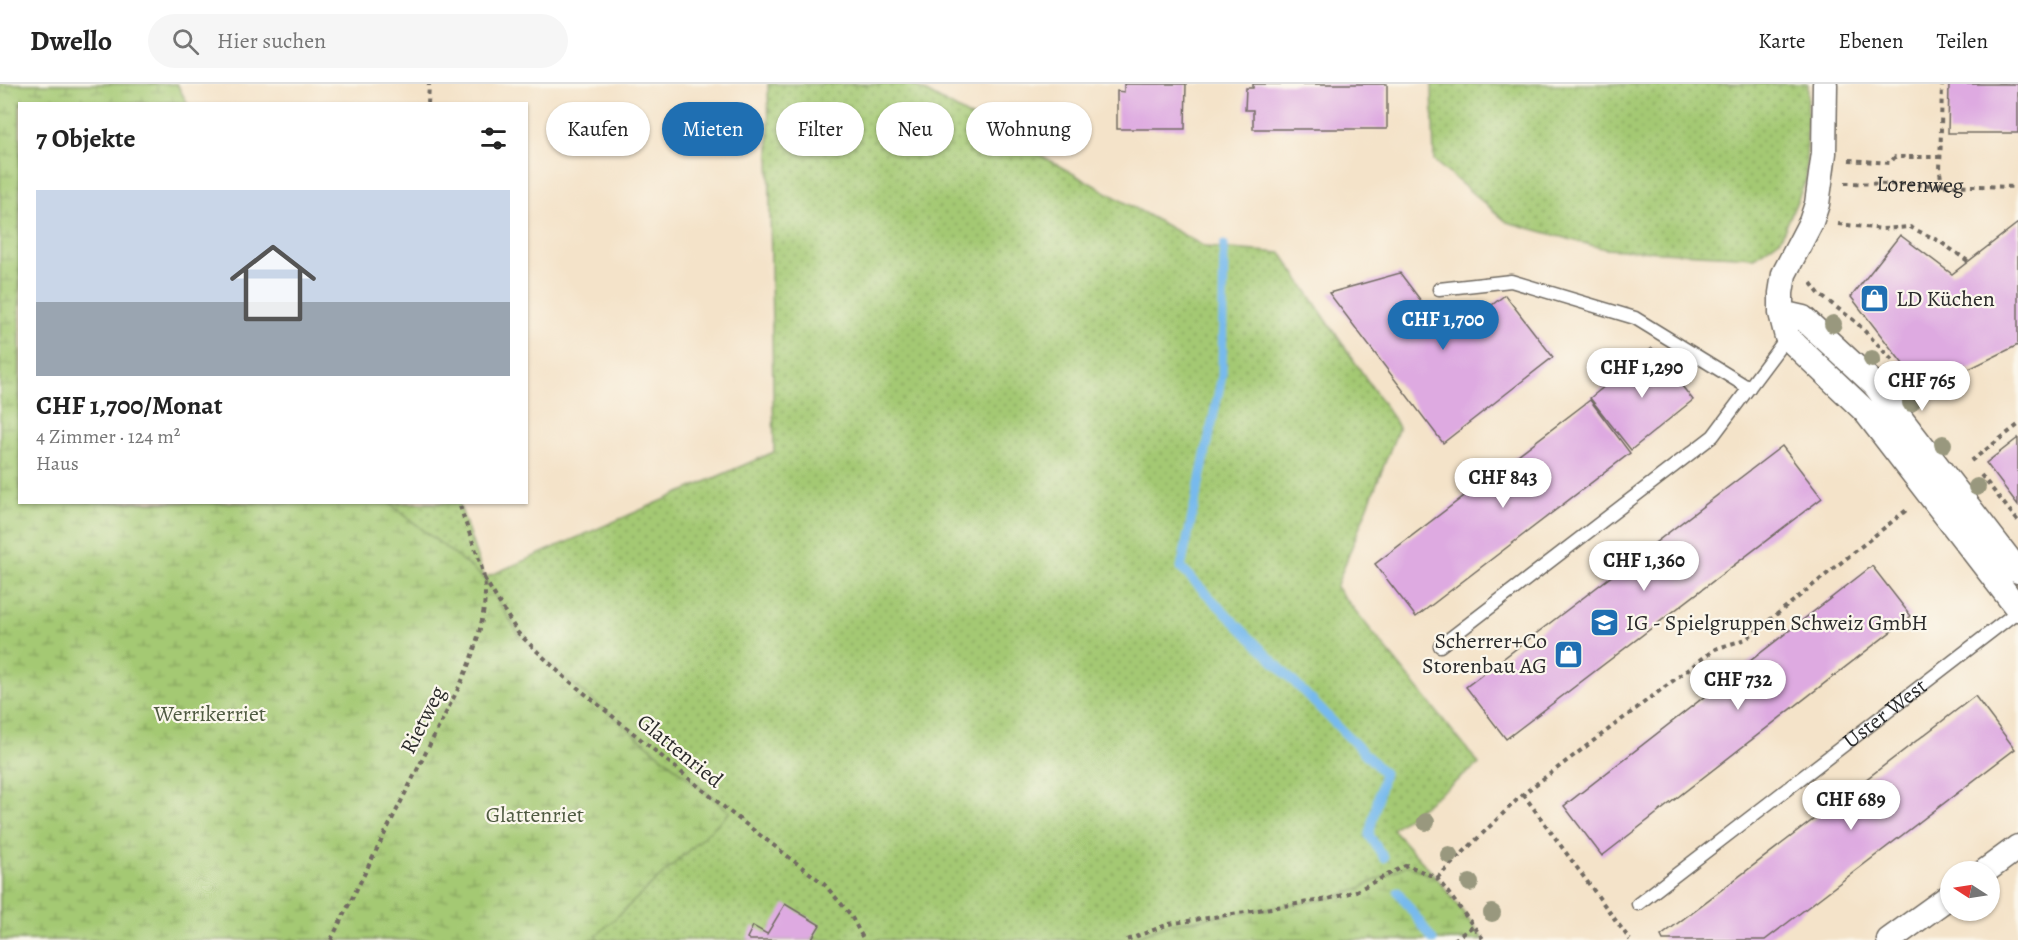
<!DOCTYPE html>
<html lang="de">
<meta charset="utf-8">
<style>
:root{--surface:#fff;--page:#f6f6f6;--text:#222;--muted:#767676;--line:#e0e0e0;--accent:#1f6fb2}
body{margin:0;font-family:Alegreya,serif;background:var(--page);color:var(--text);height:100vh;display:flex;flex-direction:column;font-size:22px;white-space:nowrap}
*{box-sizing:border-box;margin:0}
p{font-size:20px;color:var(--muted)}
.icon{flex:none;width:33px;height:33px;fill:none;stroke:currentColor;stroke-width:2;stroke-linecap:round;stroke-linejoin:round}
.map{position:relative;flex:1;overflow:hidden}
.details{position:absolute;left:18px;top:18px;width:510px;height:402px;display:flex;flex-direction:column;background:var(--surface);border-radius:0px;box-shadow:0 2px 4px #0004}
.details>*{flex:none}
.hud{position:absolute;left:546px;top:18px;width:570px;height:54px;display:flex;gap:12px}
.needle{width:39px;rotate:282deg}
.buttons{position:absolute;left:1940px;top:777px;display:grid;gap:12px}
.buttons a{display:grid;place-items:center;width:60px;height:60px;border-radius:50%;background:var(--surface);box-shadow:0 2px 4px #0004;font-size:30px}
.price{position:absolute;translate:-50% -51px;padding:0 14px;border-radius:21px;background:#fff;color:#222;font-size:20px;line-height:39px;filter:drop-shadow(0 2px 3px #0008)}
.price::after{content:'';position:absolute;left:50%;top:36px;width:18px;height:14px;margin-left:-9px;background:inherit;clip-path:polygon(0 0,100% 0,50% 100%)}
.price.current{background:var(--accent);color:#fff}
ul{padding:0;list-style:none}
li{display:grid;align-content:center;gap:12px;height:318px;padding:0 18px}
li span{display:grid;place-items:center;height:186px;border-radius:0px;color:#555}
li>.icon{margin-inline-start:auto}
span .icon{width:108px;height:108px;fill:#fffc;stroke-width:1}
li b{font-size:26px}
h2{display:flex;justify-content:space-between;align-items:center;height:72px;padding:0 18px;font-size:26px}
.chip{padding:0 21px;border-radius:27px;background:var(--surface);box-shadow:0 2px 4px #0004;font-size:21px;line-height:54px}
.chip.current{background:var(--accent);color:#fff}
header{display:flex;align-items:center;gap:36px;box-sizing:border-box;height:84px;padding:0 30px;background:var(--surface);border-bottom:2px solid var(--line)}
header strong{font-size:28px}
nav{display:flex;gap:33px;margin-inline-start:auto;font-size:21px}
.search{width:420px;height:54px;background:var(--page);display:flex;align-items:center;gap:15px;box-sizing:border-box;padding:0 21px;border-radius:33px;color:var(--muted);font-size:22px}
.map>svg:first-child{display:block}
</style>
<header>
<strong>Dwello</strong>
<div class="search"><svg class="icon" aria-label="search" viewBox="0 0 24 24"><circle cx="10" cy="10" r="6"/><path d="M15 15l6 6"/></svg>Hier suchen</div>
<nav><a>Karte</a><a>Ebenen</a><a>Teilen</a></nav>
</header>
<div class="map">
<svg width="2018" height="856" viewBox="0 0 2018 856">
<defs>
<pattern id="grass-dots" width="8" height="8" patternUnits="userSpaceOnUse" patternTransform="scale(1.5)"><rect width="8" height="8" fill="#a4c973"/><path d="M2 2h.1M6 6h.1" fill="none" stroke="#86a35f" stroke-width="1.8" stroke-linecap="round"/></pattern>
<pattern id="wetland-marsh" width="20" height="14" patternUnits="userSpaceOnUse" patternTransform="scale(1.5)"><rect width="20" height="14" fill="#a4c973"/><path d="M1 5h8M5 5V1M11 12h8M15 12V8" fill="none" stroke="#86a35f"/></pattern>
</defs>
<rect width="100%" height="100%" fill="#fbf7ec"/>
<filter id="ink" filterUnits="userSpaceOnUse"><feTurbulence type="fractalNoise" baseFrequency=".0167" numOctaves="2"/><feDisplacementMap in="SourceGraphic" scale="12" xChannelSelector="R" yChannelSelector="G"/><feConvolveMatrix kernelMatrix="1 2 1 2 8 2 1 2 1" color-interpolation-filters="sRGB"/></filter>
<filter id="wash" filterUnits="userSpaceOnUse"><feTurbulence type="fractalNoise" baseFrequency=".008" numOctaves="4" result="noise"/><feDisplacementMap in="SourceGraphic" scale="24" xChannelSelector="R" yChannelSelector="G"/><feGaussianBlur stdDeviation="1.35" result="paint"/><feColorMatrix in="noise" values="0 0 0 0 0 0 0 0 0 0 0 0 0 0 0 0 0 1.4 0 .05"/><feComposite in="paint" operator="in"/></filter>
<g filter="url(#wash)">
<rect width="100%" height="100%" fill="#f4e3c9"/>
<path fill="url(#grass-dots)" stroke="#687a4f" stroke-width="1.5" d="M0 0H177L187 19 20 20V418L459 419 484 494 774 368 768 0H912L1205 163 1281 169 1399 343 1336 503 1479 680 1392 745 1437 794 1484 856H0Z
M1432 0H1808L1806 96 1781 154 1755 173 1605 165 1507 138 1434 77Z"/>
<path fill="url(#wetland-marsh)" stroke="#687a4f" stroke-width="1.5" d="M0 0H177L187 19 20 20V418L389 419 484 494 518 549 562 591 730 728 596 852 599 856H0Z
M1407 781 1437 794 1484 856H1127L1169 840 1328 815 1356 806Z"/>
<g fill="none" stroke-linecap="round" stroke-linejoin="round">
<path stroke="#77baed" stroke-width="9" d="M1224 161 1222 292 1181 484 1384 689 1369 751 1384 774
M1398 808 1433 856"/>
</g>
<g id="blocks">
<path fill="#deaae1" d="M1124 0H1186L1185 45H1117V7L1124 8Z
M1253 0H1387V45H1253V26H1245L1246 4H1253Z
M1949 0H2018V49H1948Z
M2018 139V261L1924 307 1851 213 1900 151 1952 190Z
M1400 189 1449 254 1505 211 1553 273 1443 359 1329 209Z
M1652 264 1693 316 1631 366 1590 314Z
M1590 316 1630 369 1416 533 1375 480Z
M2018 354V421L1986 379Z
M1782 362 1822 414 1506 655 1466 603Z
M1872 482 1911 532 1602 772 1564 722Z
M1975 612 2015 665 1765 856H1663L1661 852Z
M785 820 820 841 811 856H750L747 854 753 842 767 850Z"/>
</g>
</g>
<g filter="url(#ink)">
<use href="#blocks" fill-opacity="0" stroke="#716b62" stroke-width="1.5"/>
<g fill="none" stroke-linecap="round" stroke-linejoin="round">
<defs>
<g id="lane">
<path d="M1439 205 1511 197 1635 234 1749 304"/>
<path d="M1440 562 1713 352 1787 253"/>
<path id="s2" d="M1638 820 2018 527"/>
</g>
<path id="street" d="M1825 0 1824 69 1817 120 1811 138 1784 190 1781 209V229L1787 253 1865 327 2018 525
M1781 229 1803 234 1874 300 2018 487
M1984 788 2018 763
M1889 856 1950 812"/>
</defs>
<use href="#lane" stroke="#716b62" stroke-width="15"/>
<use href="#street" stroke="#716b62" stroke-width="27"/>
<g stroke="#716b62" stroke-width="4" stroke-dasharray="4.5 4.5" stroke-linecap="butt">
<path d="M428 20 429 0"/>
<path d="M1849 76 1890 79 1895 73H1941"/>
<path id="s1" d="M1845 99 2018 103"/>
<path d="M1942 102 1940 88 1942 0"/>
<path d="M1838 140 1882 145 1910 143 1939 157 1968 177"/>
<path d="M1811 199 1820 211 1856 238 1894 278"/>
<path d="M1971 377 2018 341"/>
<path d="M1981 391 2018 437"/>
<path d="M484 494 518 549 562 591 730 728 824 800 850 830 864 856"/>
<path d="M1523 710 1630 856"/>
<path d="M1437 794 1523 710 1715 565 1746 555 1909 424"/>
<path d="M331 856 461 599C474 569 489 527 484 494 480 472 465 442 459 418"/>
<path d="M1127 856 1169 840 1328 815 1356 807 1407 781 1437 794 1484 856"/>
<path d="M1454 856 1473 842"/>
</g>
<use href="#lane" stroke="#fff" stroke-width="12"/>
<use href="#street" stroke="#fff" stroke-width="24"/>
</g>
<g fill="#99987e">
<circle cx="1833" cy="240" r="9"/>
<circle cx="1872" cy="275" r="9"/>
<circle cx="1911" cy="319" r="9"/>
<circle cx="1943" cy="360" r="9"/>
<circle cx="1977" cy="403" r="9"/>
<circle cx="1426" cy="738" r="9"/>
<circle cx="1449" cy="771" r="9"/>
<circle cx="1470" cy="799" r="9"/>
<circle cx="1492" cy="829" r="9"/>
</g>
</g>
<defs>
<symbol id="shop-square" viewBox="-11 -11 22 22"><rect x="-9" y="-9" width="18" height="18" rx="4" fill="#1f6fb2" stroke="#fbf7ec"/><path d="M-5-2.5h2.3a2.7 3.5 0 0 1 5.4 0H5L5.5 6h-11ZM-1.5-2.5h3a1.5 2.3 0 0 0-3 0Z" fill="#fff"/></symbol>
<symbol id="university-square" viewBox="-11 -11 22 22"><rect x="-9" y="-9" width="18" height="18" rx="4" fill="#1f6fb2" stroke="#fbf7ec"/><path d="M0-5L7-2L0 1L-7-2ZM-4 1L0 2.5L4 1V4Q0 6-4 4Z" fill="#fff"/></symbol>
</defs>
<g fill-rule="evenodd">
<use href="#shop-square" x="1858" y="198" width="33" height="33"/>
<use href="#university-square" x="1588" y="522" width="33" height="33"/>
<use href="#shop-square" x="1552" y="554" width="33" height="33"/>
</g>
<g text-anchor="middle" dominant-baseline="central" stroke-width="4.5" stroke-linejoin="round" paint-order="stroke">
<g font-size="22" fill="#2b2b2b" stroke="#fbf7ec">
<text stroke="none"><textPath href="#s1" startOffset="75">Lorenweg</textPath></text>
<text stroke="none"><textPath href="#s2" startOffset="312">Uster West</textPath></text>
<text transform="translate(423 636) rotate(-63)">Rietweg</text>
<text transform="translate(680 667) rotate(39)">Glattenried</text>
</g>
<g font-size="22" fill="#2b2b2b" stroke="#fbf7ec" text-anchor="start">
<text x="1896" y="215">LD Küchen</text>
<text x="1626" y="539">IG - Spielgruppen Schweiz GmbH</text>
<text x="1547" y="557" text-anchor="end">Scherrer+Co<tspan x="1547" dy="25">Storenbau AG</tspan></text>
</g>
<g font-size="22" fill="#4f5a41" stroke="#fbf7ec">
<text x="210" y="630">Werrikerriet</text>
<text x="535" y="731">Glattenriet</text>
</g>
</g>
</svg>
<div class="buttons">
<a><svg class="needle" viewBox="-14 -14 28 28"><path d="M0-13l5 13h-10z" fill="#e53935"/><path d="M0 13l5-13h-10z" fill="#767676"/></svg></a>
</div>
<b class="price current" style="left:1443px;top:267px">CHF 1,700</b>
<b class="price" style="left:1642px;top:315px">CHF 1,290</b>
<b class="price" style="left:1922px;top:328px">CHF 765</b>
<b class="price" style="left:1503px;top:425px">CHF 843</b>
<b class="price" style="left:1644px;top:508px">CHF 1,360</b>
<b class="price" style="left:1738px;top:627px">CHF 732</b>
<b class="price" style="left:1851px;top:747px">CHF 689</b>
<div class="hud">
<a class="chip">Kaufen</a>
<a class="chip current">Mieten</a>
<a class="chip">Filter</a>
<a class="chip">Neu</a>
<a class="chip">Wohnung</a>
</div>
<section class="details">
<h2>7 Objekte<svg class="icon" aria-label="filters" viewBox="0 0 24 24"><path d="M4 7h16M4 17h16"/><circle cx="9" cy="7" r="2"/><circle cx="15" cy="17" r="2"/></svg></h2>
<ul>
<li><span style="background:linear-gradient(#c9d6e8 60%,#9aa5b1 0)"><svg class="icon" aria-label="home" viewBox="0 0 24 24"><path d="M3 11l9-7 9 7M6 9v11h12V9"/></svg></span><div><b>CHF 1,700/Monat</b><p>4 Zimmer · 124 m²</p><p>Haus</p></div></li>
</ul>
</section>
</div>
